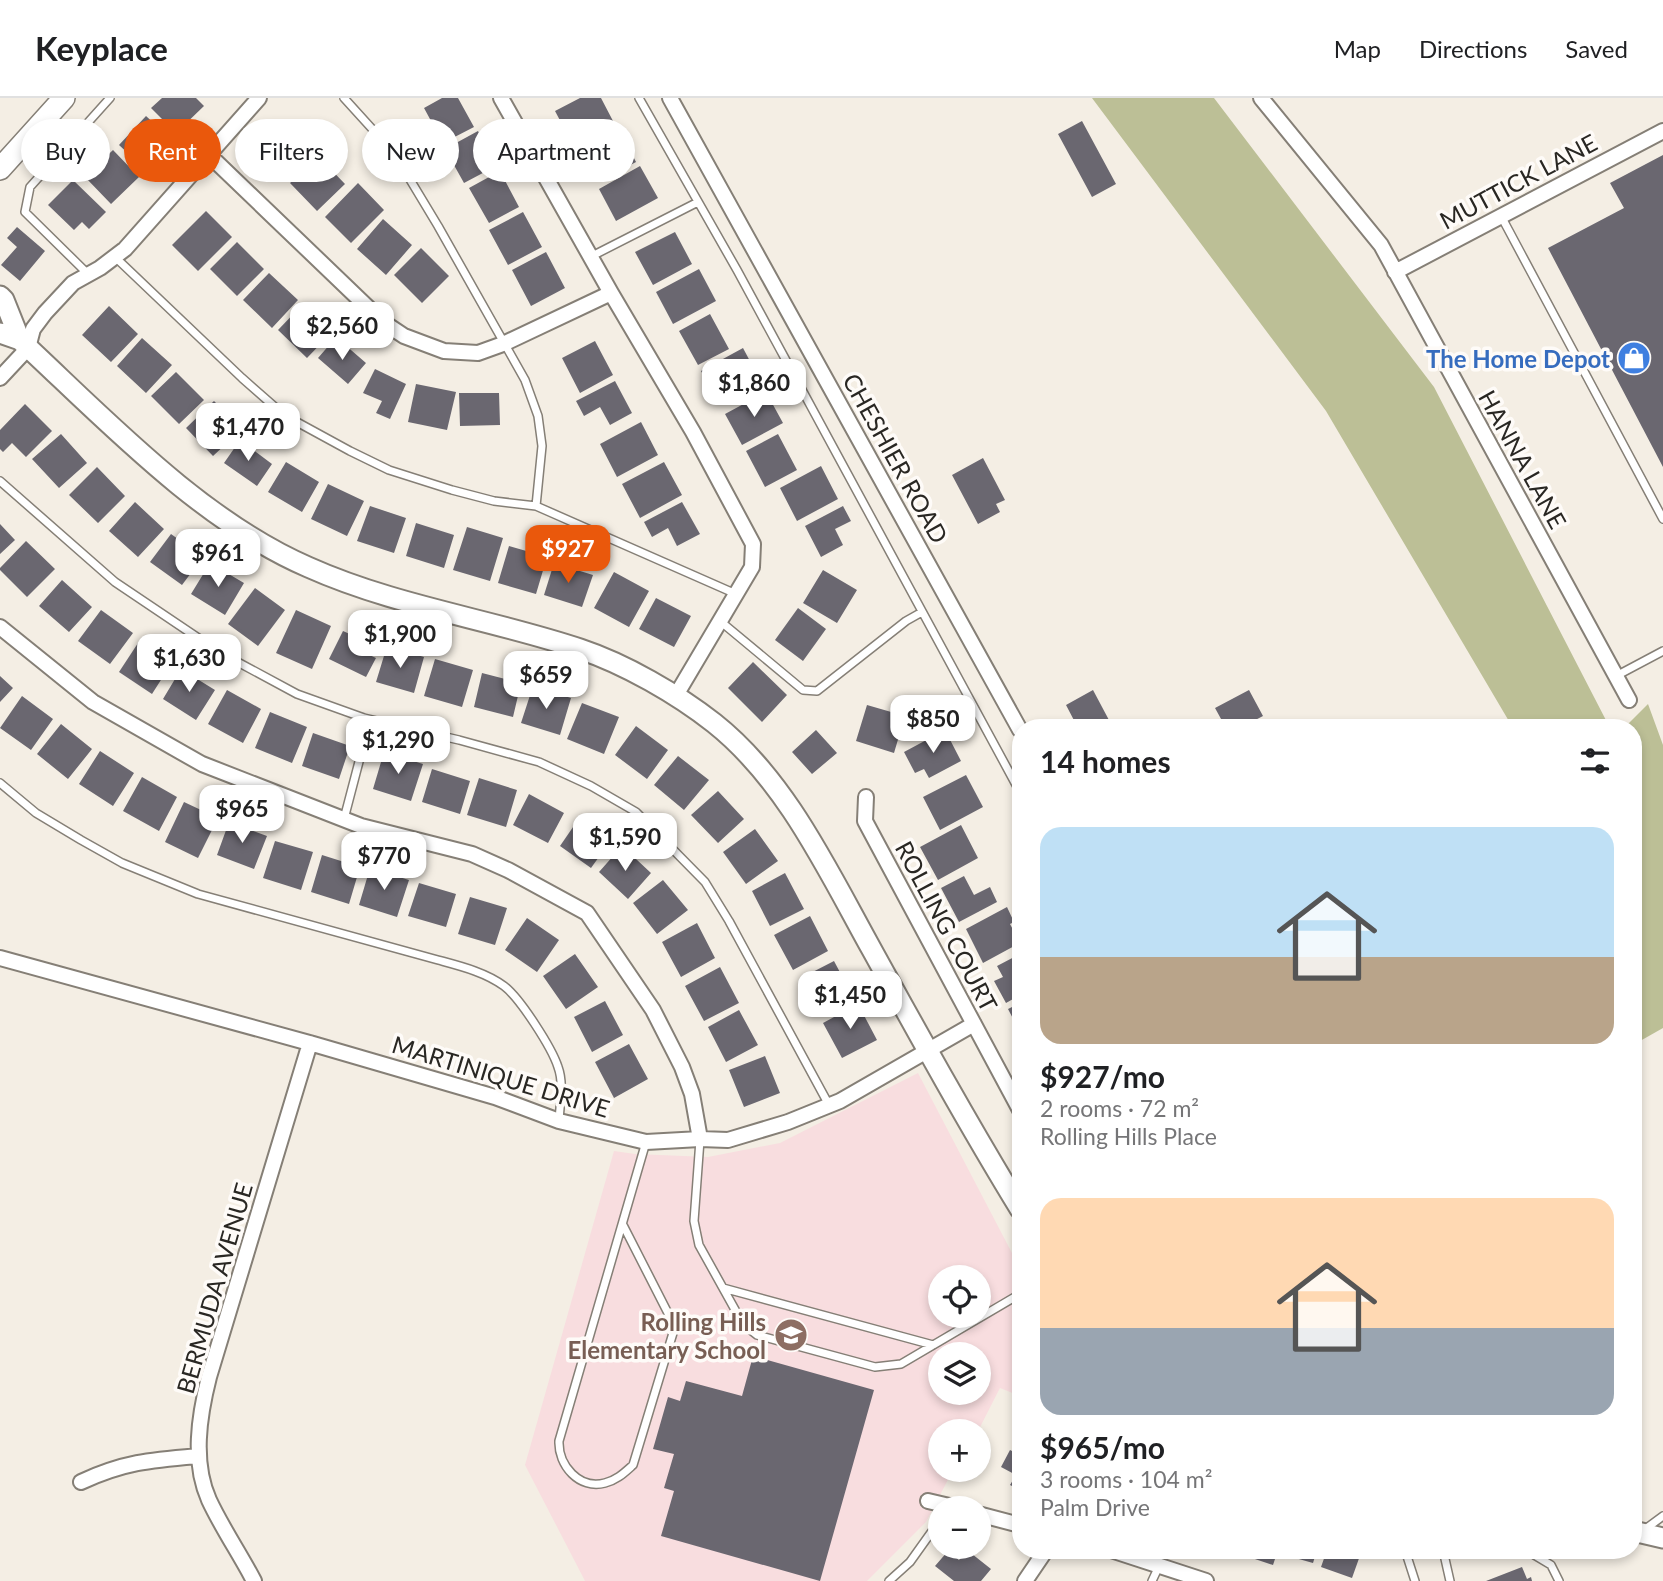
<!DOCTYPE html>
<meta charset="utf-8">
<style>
:root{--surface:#fff;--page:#f2f2f2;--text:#202124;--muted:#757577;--line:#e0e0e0;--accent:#ea580c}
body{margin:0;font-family:Lato,sans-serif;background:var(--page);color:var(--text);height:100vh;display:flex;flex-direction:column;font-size:26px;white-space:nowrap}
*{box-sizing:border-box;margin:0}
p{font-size:23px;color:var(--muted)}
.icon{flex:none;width:38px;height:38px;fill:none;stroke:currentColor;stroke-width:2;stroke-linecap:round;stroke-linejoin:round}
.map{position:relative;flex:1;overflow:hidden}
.panel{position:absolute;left:1012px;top:621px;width:630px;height:840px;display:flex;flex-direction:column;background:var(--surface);border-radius:28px;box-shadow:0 4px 10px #0003}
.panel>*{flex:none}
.guide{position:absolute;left:21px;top:21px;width:665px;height:63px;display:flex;gap:14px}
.fabs{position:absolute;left:928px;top:1167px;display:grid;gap:14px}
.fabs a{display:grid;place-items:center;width:63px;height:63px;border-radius:50%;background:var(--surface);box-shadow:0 4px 10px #0003;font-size:35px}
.price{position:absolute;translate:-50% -60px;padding:0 16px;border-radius:14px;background:#fff;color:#222;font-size:23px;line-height:46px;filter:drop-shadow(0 2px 4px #0008)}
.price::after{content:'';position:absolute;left:50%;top:42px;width:21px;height:16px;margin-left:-10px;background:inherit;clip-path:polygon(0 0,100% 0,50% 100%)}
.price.active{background:var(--accent);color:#fff}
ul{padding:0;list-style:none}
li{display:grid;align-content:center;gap:14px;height:371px;padding:0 28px}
li span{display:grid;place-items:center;height:217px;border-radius:21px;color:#555}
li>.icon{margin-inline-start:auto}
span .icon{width:126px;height:126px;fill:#fffc;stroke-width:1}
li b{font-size:30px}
h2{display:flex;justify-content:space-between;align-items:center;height:84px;padding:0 28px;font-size:30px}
.pill{padding:0 24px;border-radius:32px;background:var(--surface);box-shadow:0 4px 10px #0003;font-size:24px;line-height:63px}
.pill.active{background:var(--accent);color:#fff}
header{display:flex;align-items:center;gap:42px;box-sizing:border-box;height:98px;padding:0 35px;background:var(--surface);border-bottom:2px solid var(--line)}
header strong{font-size:33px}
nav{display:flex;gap:38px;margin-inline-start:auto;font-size:24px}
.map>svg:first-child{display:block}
</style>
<header>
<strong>Keyplace</strong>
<nav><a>Map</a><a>Directions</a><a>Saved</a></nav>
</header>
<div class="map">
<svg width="1663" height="1483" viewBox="0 0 1663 1483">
<rect width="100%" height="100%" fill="#f4eee4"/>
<path fill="#f8dddf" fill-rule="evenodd" d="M918 975 1013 1157 1020 1164V1298L1000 1290 978 1333 940 1334V1372H953L926 1424 867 1483H585L525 1367 614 1053 635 1056 708 1059 780 1045ZM940 1180H978V1218H940ZM940 1256H978V1295H940Z"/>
<path fill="#bcbf96" d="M1092 0H1214L1434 289 1610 630H1513L1326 313Z
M1648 606 1663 647V930L1633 947V630H1624Z"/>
<path fill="#6a6770" d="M162 0H196L204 8 176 35 151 10Z
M442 0H458L474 29 443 45 424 10Z
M580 0H601L613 23 572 45 555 13Z
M146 18 172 42 145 71 119 47Z
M1082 23 1116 86 1092 99 1058 36Z
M280 30 309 56 286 82 257 55Z
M619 31 636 64 604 81 599 71 591 76 579 53Z
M478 33 496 68 464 85 445 51Z
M113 52 139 79 111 106 85 79Z
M1663 57V369L1548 150 1624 110 1610 85Z
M318 58 345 86 317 113 290 85Z
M640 68 658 100 616 123 599 91Z
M500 73 519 109 489 125 469 90Z
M73 82 106 114 89 131 82 124 74 132 48 107Z
M358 85 384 112 351 145 325 119Z
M206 113 232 139 198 173 172 147Z
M523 114 542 149 508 167 489 132Z
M383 121 412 147 386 177 357 151Z
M17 129 45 153 20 183 1 167 17 149 7 140Z
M675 134 692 166 653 187 635 154Z
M237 144 264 171 237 198 210 171Z
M421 150 449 178 422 205 394 177Z
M546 154 565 190 531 208 512 172Z
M699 171 716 203 673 226 656 194Z
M269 175 298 202 272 230 243 202Z
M302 207 332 234 307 260 278 232Z
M109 208 138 236 111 264 82 237Z
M710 216 729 251 698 267 679 233Z
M142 240 172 267 146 295 117 268Z
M595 243 613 277 580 295 562 260Z
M331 245 339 252 344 246 366 265 348 286 318 260Z
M743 250 760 282 718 304 701 273Z
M375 271 406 286 390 321 376 315 382 303 363 295Z
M176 274 204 302 179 326 151 298Z
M615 283 632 315 610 327 600 309 584 318 576 303Z
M416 286 456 294 447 332 408 324Z
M766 294 783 325 742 347 725 316Z
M459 295H499L500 327 460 328Z
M214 303 242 331 213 358 186 330Z
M25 306 52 333 26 359 12 345 3 354 0 351V332Z
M641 324 658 357 617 379 600 346Z
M61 336 87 365 59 390 32 361Z
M778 336 797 372 765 389 746 353Z
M240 342 272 366 257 388 224 365Z
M983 360 1005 402 996 406 1000 414 978 426 952 377Z
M286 364 319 384 302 414 268 394Z
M664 364 682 397 640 420 622 386Z
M821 368 838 401 797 423 780 390Z
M97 369 125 398 98 425 69 397Z
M328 386 364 403 347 438 311 421Z
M135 404 164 431 138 459 109 433Z
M682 404 700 436 677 448 668 430 652 439 644 424Z
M370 408 406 420 394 455 357 443Z
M843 408 851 423 835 431 843 447 821 459 805 428Z
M416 425 454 437 444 470 406 458Z
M0 426 15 442 0 456Z
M467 429 503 440 490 483 453 472Z
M171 436 203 459 182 487 150 464Z
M26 443 55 471 27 499 0 472V470Z
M509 448 547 459 536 496 498 485Z
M210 465 244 485 225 517 191 496Z
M554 465 593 477 582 509 544 497Z
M823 472 857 492 837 525 803 505Z
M614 474 649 493 629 529 594 510Z
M62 482 92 509 69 534 39 508Z
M255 490 285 512 258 548 228 526Z
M656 500 691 518 674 549 639 531Z
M798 510 826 531 803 563 775 542Z
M101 512 133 535 110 566 78 543Z
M296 512 331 528 312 571 276 555Z
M343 533 370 545 365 555 376 560 366 579 329 561Z
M140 542 173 563 152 596 119 574Z
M387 548 424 559 414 595 376 584Z
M435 561 473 572 462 609 424 598Z
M753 564 787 597 762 624 728 590Z
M181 571 215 592 196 622 163 601Z
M482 575 521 585 513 619 474 609Z
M0 578 13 590 0 604Z
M533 588 571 600 560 637 521 625Z
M227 592 261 611 243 645 208 626Z
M1093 592 1110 624 1098 630H1078L1066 607Z
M1249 592 1263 618 1240 630H1226L1215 610Z
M22 598 53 621 31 652 0 630Z
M582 605 619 619 604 656 567 641Z
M867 607 905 618 894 655 856 643Z
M270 614 307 629 292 665 255 650Z
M61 626 92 651 68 681 37 656Z
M636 628 668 652 647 681 615 657Z
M816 632 837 655 812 676 792 654Z
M945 632 961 663 929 680 924 671 915 675 904 654Z
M313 635 350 648 339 681 302 668Z
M100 653 134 675 113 708 79 686Z
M384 654 423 666 411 703 373 691Z
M678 658 709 682 684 712 654 687Z
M432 671 470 683 460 716 422 704Z
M966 677 983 709 940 732 923 699Z
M142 679 177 699 159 733 123 713Z
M479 680 517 692 506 729 467 717Z
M718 693 744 721 718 745 691 717Z
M529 696 564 715 548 745 513 727Z
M184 704 218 720 198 760 165 744Z
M582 716 614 738 591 770 560 748Z
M229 724 267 738 254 771 217 757Z
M961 727 978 760 938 782 920 749Z
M755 731 778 763 746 786 723 754Z
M275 743 313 754 301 792 263 780Z
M622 748 651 775 628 801 599 774Z
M322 757 360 769 349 806 311 794Z
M370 770 409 782 397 819 359 807Z
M785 775 804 811 770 828 752 793Z
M964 778 974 797 990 789 997 804 959 824 941 790Z
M663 782 688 812 657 836 633 805Z
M419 785 456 796 446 829 408 818Z
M470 799 507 810 495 847 458 836Z
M1007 809 1014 824 1010 826 1020 845 983 865 966 831Z
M810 818 828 853 793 872 774 837Z
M527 820 559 842 537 874 505 852Z
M697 825 715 860 681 879 662 844Z
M575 856 598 889 566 911 543 878Z
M1020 856V897L1006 905 994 883 1003 879 997 868Z
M834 863 852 897 821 914 803 879Z
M720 869 739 905 704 923 685 888Z
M605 903 623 937 592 954 574 919Z
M1020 905V934L1008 911Z
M858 906 877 942 842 960 823 925Z
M739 912 758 947 726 964 708 929Z
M629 946 648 981 614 1000 595 964Z
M765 958 780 995 744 1009 729 972Z
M753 1258 874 1292 820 1483 661 1438 674 1393 664 1390 674 1356 653 1351 668 1299 680 1303 686 1283 742 1298Z
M1010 1352 1020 1357V1392L1010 1387 1016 1377 1001 1369Z
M967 1452 991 1471 981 1483H954L935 1468 948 1453 959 1462Z
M1244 1452H1278L1273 1467 1243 1457Z
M1282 1452H1317L1313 1465 1281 1456Z
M1327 1452H1362L1352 1480 1321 1469Z
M1522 1469 1527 1481 1531 1479 1532 1483H1486Z"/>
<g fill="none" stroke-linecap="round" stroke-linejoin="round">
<defs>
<path id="lane" d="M344 0 394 55 438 128 525 282 538 318 542 348 536 408
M639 0 737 172 1020 694
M1501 118 1663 421
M115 159 242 280 284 317 350 353 389 372 452 392 494 403 536 408 736 496
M590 159 698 104
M88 176 25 114 30 89 110 0
M0 383 115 484 219 554 297 596 364 620 459 642 539 664 591 688 636 714 705 784 729 823 829 1007
M720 523 803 592 817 593 906 523 922 514
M1616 578 1663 553
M0 685 36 715 81 742 122 765 198 796 438 862C460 868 485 874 504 888 520 900 552 950 558 969 564 985 560 1005 559 1023
M344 721 366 637 364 620
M700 1042 694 1123 699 1147 743 1226 757 1237 875 1269 901 1266 1020 1196
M623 1127 672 1223 673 1235 633 1367C624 1375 617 1382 605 1385 579 1392 558 1367 559 1343L646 1044
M723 1190 933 1247
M1644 1432 1663 1418
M1405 1452 1415 1483
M1443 1452 1450 1483
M1526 1452 1551 1467 1559 1483
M889 1483 910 1464 940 1422
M1152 1483 1159 1468"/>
<path id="street" d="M501 0 611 195 693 334 753 446 752 469 675 599
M670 0 1020 632
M1261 0 1381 147 1629 602
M209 57 383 224 404 238 444 253 478 255 503 246 611 195
M1395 174 1663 33
M0 280 28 250 33 231 45 215 73 185 100 170 125 151 259 0
M0 529 93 604 202 666 361 728 472 756 508 772 587 815 653 912 682 969 692 996 700 1041
M866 699 865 723 1020 1012
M0 860 313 946 495 999 559 1023 646 1044 700 1041 728 1042 788 1024 840 1003 974 926
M81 1384C124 1364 151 1362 198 1358
M928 1403 958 1410
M978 1416 1020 1427
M1111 1452 1206 1483
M254 1483C240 1456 222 1430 209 1402 192 1364 199 1318 209 1279L310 945
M1025 1483 1046 1452"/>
<path id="secondary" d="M0 198 4 202 20 242
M0 235 20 242C105 321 201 423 308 469 395 508 490 521 580 551 625 566 677 596 714 625 786 682 828 773 872 852 920 939 968 1026 1020 1111
M1633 1433 1663 1440"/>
<path id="primary" d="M0 71 64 0"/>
</defs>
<use href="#lane" stroke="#857f76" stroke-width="10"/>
<use href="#street" stroke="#857f76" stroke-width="18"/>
<use href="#secondary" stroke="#857f76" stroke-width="23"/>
<use href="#primary" stroke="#857f76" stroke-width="24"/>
<use href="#lane" stroke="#fff" stroke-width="7"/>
<use href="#street" stroke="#fff" stroke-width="14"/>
<use href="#secondary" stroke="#fff" stroke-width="19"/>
<use href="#primary" stroke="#fff" stroke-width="21"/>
</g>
<defs>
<symbol id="shop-disc" viewBox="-11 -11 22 22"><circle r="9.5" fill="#3f7fe0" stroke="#fefbf8"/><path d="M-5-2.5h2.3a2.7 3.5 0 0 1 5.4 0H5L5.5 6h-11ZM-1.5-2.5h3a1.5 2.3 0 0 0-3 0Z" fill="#fff"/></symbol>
<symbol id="school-disc" viewBox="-11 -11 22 22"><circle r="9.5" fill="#8d6e63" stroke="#fefbf8"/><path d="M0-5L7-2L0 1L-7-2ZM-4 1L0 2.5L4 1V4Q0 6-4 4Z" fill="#fff"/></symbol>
</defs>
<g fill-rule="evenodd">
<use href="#shop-disc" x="1615" y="241" width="38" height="38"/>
<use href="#school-disc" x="772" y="1218" width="38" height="38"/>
</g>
<g text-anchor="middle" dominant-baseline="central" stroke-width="7" stroke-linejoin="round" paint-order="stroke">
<g font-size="24" fill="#292723" stroke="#fefbf8">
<text transform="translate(1518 83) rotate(-28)">MUTTICK LANE</text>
<text transform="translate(896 360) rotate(61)">CHESHIER ROAD</text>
<text transform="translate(1523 361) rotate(61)">HANNA LANE</text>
<text transform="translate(947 828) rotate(62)">ROLLING COURT</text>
<text transform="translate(501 978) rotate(17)">MARTINIQUE DRIVE</text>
<text transform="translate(214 1190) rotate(-74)">BERMUDA AVENUE</text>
</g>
<g font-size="24" font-weight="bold" fill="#366cbe" stroke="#fefbf8" text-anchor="end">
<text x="1610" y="260">The Home Depot</text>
</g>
<g font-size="24" font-weight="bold" fill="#785e54" stroke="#fefbf8" text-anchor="end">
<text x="766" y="1223">Rolling Hills<tspan x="766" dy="28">Elementary School</tspan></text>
</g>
</g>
</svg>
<div class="fabs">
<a><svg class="icon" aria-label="locate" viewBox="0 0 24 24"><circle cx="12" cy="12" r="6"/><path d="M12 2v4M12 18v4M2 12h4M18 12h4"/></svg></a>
<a><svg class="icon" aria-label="layers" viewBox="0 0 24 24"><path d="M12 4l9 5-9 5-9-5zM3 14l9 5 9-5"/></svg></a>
<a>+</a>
<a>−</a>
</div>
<b class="price" style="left:342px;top:264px">$2,560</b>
<b class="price" style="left:754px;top:321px">$1,860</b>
<b class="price" style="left:248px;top:365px">$1,470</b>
<b class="price active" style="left:568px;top:487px">$927</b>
<b class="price" style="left:218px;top:491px">$961</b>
<b class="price" style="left:400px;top:572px">$1,900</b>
<b class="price" style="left:189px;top:596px">$1,630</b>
<b class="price" style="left:546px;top:613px">$659</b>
<b class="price" style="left:933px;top:657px">$850</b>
<b class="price" style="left:398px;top:678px">$1,290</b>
<b class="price" style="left:242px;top:747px">$965</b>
<b class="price" style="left:625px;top:775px">$1,590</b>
<b class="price" style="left:384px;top:794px">$770</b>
<b class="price" style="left:850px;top:933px">$1,450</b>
<div class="guide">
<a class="pill">Buy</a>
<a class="pill active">Rent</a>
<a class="pill">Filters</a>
<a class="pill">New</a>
<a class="pill">Apartment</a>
</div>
<section class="panel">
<h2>14 homes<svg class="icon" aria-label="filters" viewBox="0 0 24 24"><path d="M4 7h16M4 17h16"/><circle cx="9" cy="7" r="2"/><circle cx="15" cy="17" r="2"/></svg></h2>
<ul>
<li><span style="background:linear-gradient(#bfe0f5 60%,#b9a48a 0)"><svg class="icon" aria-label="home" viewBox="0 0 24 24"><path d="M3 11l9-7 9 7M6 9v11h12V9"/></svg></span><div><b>$927/mo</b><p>2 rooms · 72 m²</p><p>Rolling Hills Place</p></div></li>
<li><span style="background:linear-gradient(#ffd9b3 60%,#9aa5b1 0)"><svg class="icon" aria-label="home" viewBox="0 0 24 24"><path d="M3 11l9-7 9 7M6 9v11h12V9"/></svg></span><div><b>$965/mo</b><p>3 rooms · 104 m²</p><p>Palm Drive</p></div></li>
</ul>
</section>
</div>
